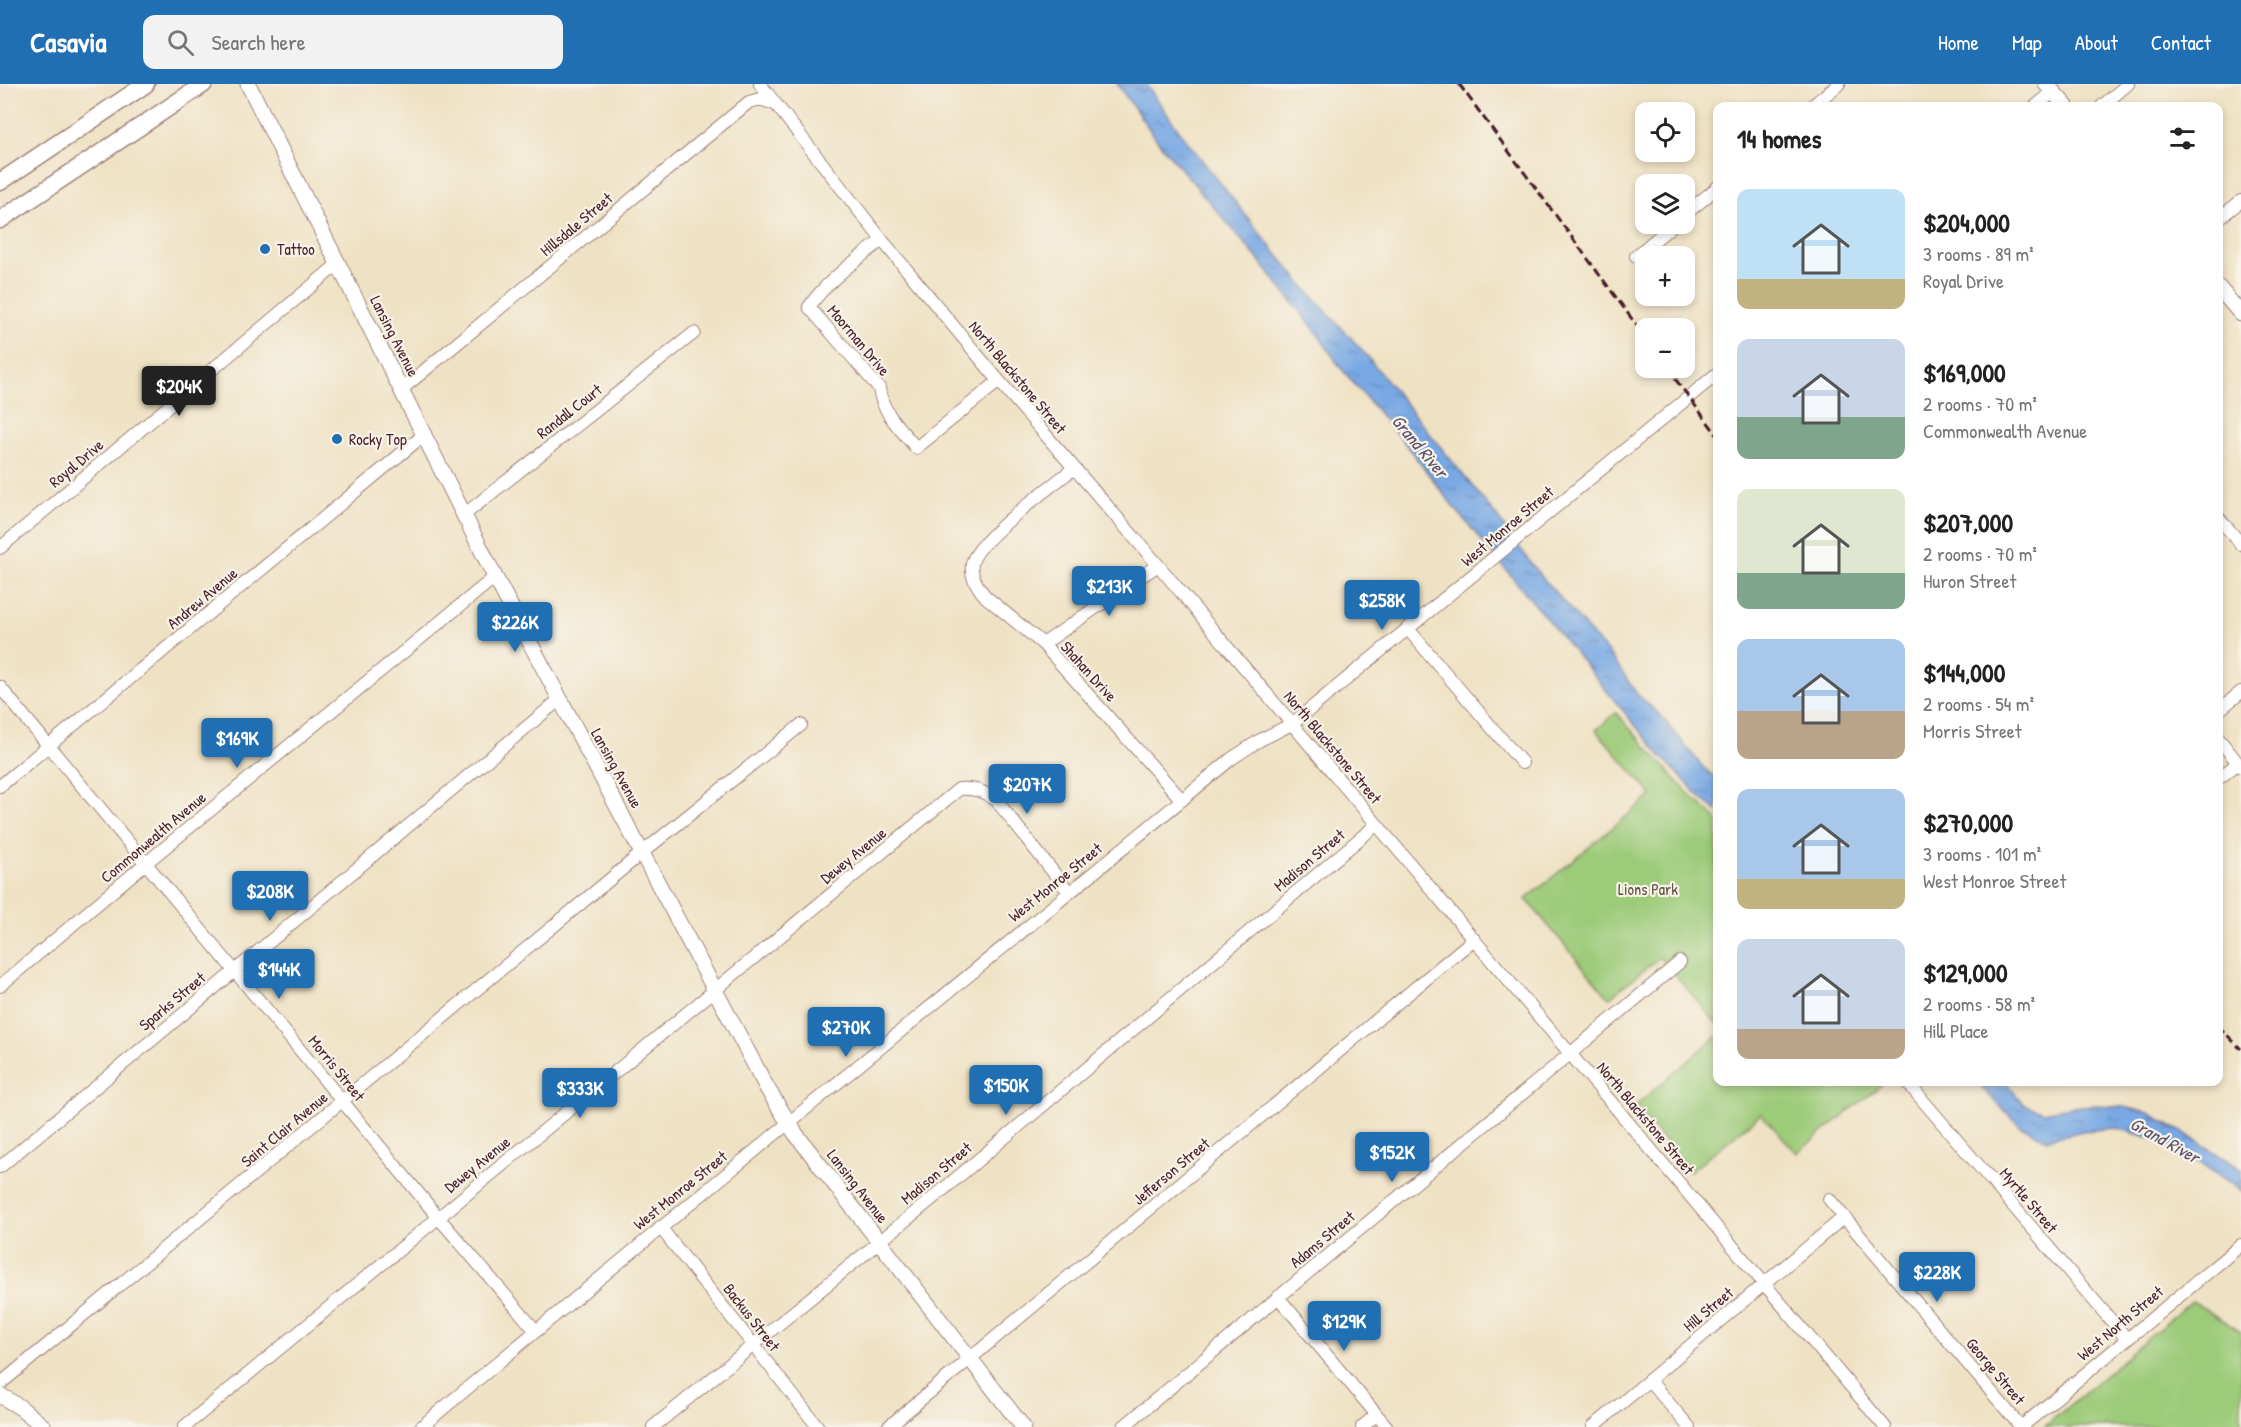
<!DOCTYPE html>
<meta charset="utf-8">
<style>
:root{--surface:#fff;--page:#f2f2f2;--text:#222;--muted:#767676;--accent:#1f6fb2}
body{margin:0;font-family:"Patrick Hand",sans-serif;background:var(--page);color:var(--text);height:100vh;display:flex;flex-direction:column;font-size:22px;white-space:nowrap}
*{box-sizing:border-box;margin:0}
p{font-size:20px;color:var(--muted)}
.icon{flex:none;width:33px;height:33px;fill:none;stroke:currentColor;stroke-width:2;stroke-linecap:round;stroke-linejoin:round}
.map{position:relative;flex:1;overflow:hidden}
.details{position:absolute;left:1713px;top:18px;width:510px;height:984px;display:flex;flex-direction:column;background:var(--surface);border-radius:12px;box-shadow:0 3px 9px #0003}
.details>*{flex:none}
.controls{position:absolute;left:1635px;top:18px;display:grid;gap:12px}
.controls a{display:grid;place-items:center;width:60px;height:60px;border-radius:12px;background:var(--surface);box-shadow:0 3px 9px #0003;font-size:30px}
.price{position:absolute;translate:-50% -51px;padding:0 14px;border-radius:6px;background:var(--accent);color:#fff;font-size:20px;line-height:39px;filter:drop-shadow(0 2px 3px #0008)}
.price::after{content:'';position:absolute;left:50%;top:36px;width:18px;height:14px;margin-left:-9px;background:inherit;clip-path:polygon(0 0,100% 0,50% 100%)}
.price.current{background:#222;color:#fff}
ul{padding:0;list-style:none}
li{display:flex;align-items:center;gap:18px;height:150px;padding:0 24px}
li span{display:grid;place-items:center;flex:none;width:168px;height:120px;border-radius:12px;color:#555}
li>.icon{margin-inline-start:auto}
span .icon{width:72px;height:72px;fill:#fffc;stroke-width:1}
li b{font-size:26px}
h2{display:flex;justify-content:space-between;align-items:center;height:72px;padding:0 24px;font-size:26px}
header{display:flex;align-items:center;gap:36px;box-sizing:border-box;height:84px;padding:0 30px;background:var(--accent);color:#fff}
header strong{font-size:28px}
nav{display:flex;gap:33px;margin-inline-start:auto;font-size:21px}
.search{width:420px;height:54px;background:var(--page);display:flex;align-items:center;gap:15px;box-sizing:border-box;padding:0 21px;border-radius:12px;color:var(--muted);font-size:22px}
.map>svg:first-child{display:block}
</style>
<header>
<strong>Casavia</strong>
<div class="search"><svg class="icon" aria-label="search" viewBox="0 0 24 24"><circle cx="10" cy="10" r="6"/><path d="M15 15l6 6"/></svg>Search here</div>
<nav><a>Home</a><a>Map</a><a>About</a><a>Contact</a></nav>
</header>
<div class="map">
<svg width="2241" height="1343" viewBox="0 0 2241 1343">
<defs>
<pattern id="water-ripples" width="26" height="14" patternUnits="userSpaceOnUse" patternTransform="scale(1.5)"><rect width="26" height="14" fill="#79a9e4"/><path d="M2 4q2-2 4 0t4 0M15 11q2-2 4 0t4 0" fill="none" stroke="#6589b9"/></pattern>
</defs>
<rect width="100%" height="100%" fill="#f7f3e8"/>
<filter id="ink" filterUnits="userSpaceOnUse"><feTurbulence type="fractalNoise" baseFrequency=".0167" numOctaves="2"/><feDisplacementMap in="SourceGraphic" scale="12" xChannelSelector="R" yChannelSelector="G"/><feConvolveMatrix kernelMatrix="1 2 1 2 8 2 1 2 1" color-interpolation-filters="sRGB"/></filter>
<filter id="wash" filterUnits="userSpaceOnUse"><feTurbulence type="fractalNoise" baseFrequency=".008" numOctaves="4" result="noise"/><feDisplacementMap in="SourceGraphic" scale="24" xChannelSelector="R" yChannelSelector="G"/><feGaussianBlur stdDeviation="1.35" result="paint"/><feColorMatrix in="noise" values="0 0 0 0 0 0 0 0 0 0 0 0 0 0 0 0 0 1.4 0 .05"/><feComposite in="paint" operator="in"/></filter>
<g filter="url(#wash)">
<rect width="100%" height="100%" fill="#efe2c4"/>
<path fill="#9ccb79" stroke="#737552" stroke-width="1.5" d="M1616 629 1687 708 1717 735V940L1660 873 1609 914 1526 815 1652 711 1596 646Z
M1717 952 1718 998H1885L1797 1069 1761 1030 1690 1088 1635 1022Z
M2192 1217 2241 1248V1343H2044Z"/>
<path fill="url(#water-ripples)" stroke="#626488" stroke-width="1.5" d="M1117 0H1146L1183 52 1271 163 1307 206 1362 266 1498 434 1536 486 1610 571 1637 610 1661 632 1702 682 1717 695V727L1702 715 1659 670 1453 422 1406 361 1340 283 1314 245 1257 174 1160 60Z
M1976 998H2006L2024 1021 2044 1028 2070 1023 2097 1021 2124 1023 2149 1029 2186 1050 2241 1085V1107L2190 1072 2151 1054 2116 1044 2083 1047 2047 1055 2020 1042Z"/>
</g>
<g filter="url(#ink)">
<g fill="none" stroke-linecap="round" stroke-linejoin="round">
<defs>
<path id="minor" d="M760 0 882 156 999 297 1158 481 1885 1343
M1812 22 1839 0
M2036 22 2053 8
M2102 22 2128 0
M1684 131 1718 103
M2218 135 2241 117
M882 156C856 177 828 195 809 223L879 304C882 329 901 345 916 364L999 297
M1636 172 1674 140
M402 305 749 18 760 15 775 20
M1073 385C1053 401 974 458 972 480 970 492 978 504 986 513L1043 560 1182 716
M465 430 694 249
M2218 433 2241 460
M0 464 339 179
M1408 545 1522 679
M1043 560 1158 481
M0 603 438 1133 536 1247
M2218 627 2241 608
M2218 654 2241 683
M2218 695 2238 679
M0 702 425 350
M0 902 146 779 495 493
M1907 998 2127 1255
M0 1083 559 616
M1829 1115 2021 1343 2241 1161
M660 1143 818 1343
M1278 1213 1387 1343
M1649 1296 1689 1343
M0 1300 643 768 801 641
M184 1343 959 705C975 704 983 707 996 716L1069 808
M421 1343C689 1118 962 899 1231 675L1260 656 1292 640 1718 289
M653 1343 939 1109 1376 741
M888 1343 1474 855
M1123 1343 1680 878
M1362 1343 1376 1331
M1593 1343 1844 1133"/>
<path id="major" d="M248 0 495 493 767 1004 795 1049 1023 1343
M2046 0 2066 22
M2218 203 2241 230
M0 1311 21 1324 44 1343"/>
<path id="highway" d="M0 98 146 0
M0 136 204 0"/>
</defs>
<use href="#minor" stroke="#9c8078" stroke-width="14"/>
<use href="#major" stroke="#9c8078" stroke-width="17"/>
<use href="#highway" stroke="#9c8078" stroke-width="19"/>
<use href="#minor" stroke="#fff" stroke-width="12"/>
<use href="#major" stroke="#fff" stroke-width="15"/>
<use href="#highway" stroke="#fff" stroke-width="16"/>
<path stroke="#4a1f2b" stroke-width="3" stroke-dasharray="9 4.5" stroke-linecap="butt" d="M1459 0 1646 254
M1667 284 1718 352
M2218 942 2241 965"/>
</g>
</g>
<g fill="#1f6fb2" stroke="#f7f3e8" stroke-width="2">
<circle cx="265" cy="165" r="6"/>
<circle cx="337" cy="355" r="6"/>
</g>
<g text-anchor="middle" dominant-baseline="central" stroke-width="4.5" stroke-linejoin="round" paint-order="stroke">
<g font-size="16" fill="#4a1f2b" stroke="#f7f3e8">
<text transform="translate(576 140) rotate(-40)">Hillsdale Street</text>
<text transform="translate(395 252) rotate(63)">Lansing Avenue</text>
<text transform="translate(859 256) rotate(50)">Moorman Drive</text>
<text transform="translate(1018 293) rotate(50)">North Blackstone Street</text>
<text transform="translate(569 327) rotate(-38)">Randall Court</text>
<text transform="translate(76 379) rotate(-40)">Royal Drive</text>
<text transform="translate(1507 442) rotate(-40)">West Monroe Street</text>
<text transform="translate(202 514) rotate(-40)">Andrew Avenue</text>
<text transform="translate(1089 587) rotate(48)">Shahan Drive</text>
<text transform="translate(1333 663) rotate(50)">North Blackstone Street</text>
<text transform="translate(617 684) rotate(61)">Lansing Avenue</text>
<text transform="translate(153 753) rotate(-40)">Commonwealth Avenue</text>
<text transform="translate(853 771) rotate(-39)">Dewey Avenue</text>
<text transform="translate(1309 776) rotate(-40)">Madison Street</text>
<text transform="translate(1055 798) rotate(-39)">West Monroe Street</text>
<text transform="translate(172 917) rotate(-40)">Sparks Street</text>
<text transform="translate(337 984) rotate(51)">Morris Street</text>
<text transform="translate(1646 1034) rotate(50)">North Blackstone Street</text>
<text transform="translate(284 1045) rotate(-40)">Saint Clair Avenue</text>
<text transform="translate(477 1080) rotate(-39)">Dewey Avenue</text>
<text transform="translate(1171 1087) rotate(-40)">Jefferson Street</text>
<text transform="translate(936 1089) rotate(-40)">Madison Street</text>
<text transform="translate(858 1102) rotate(52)">Lansing Avenue</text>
<text transform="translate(680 1106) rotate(-39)">West Monroe Street</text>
<text transform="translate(2029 1116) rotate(50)">Myrtle Street</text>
<text transform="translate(1322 1155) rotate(-40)">Adams Street</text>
<text transform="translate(1708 1225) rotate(-40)">Hill Street</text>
<text transform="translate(752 1233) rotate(52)">Backus Street</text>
<text transform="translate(2120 1239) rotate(-40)">West North Street</text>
<text transform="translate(1996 1287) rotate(50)">George Street</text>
</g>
<g font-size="16" fill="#4a1f2b" stroke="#f7f3e8" text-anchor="start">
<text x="277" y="165">Tattoo</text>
<text x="349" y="355">Rocky Top</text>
</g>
<g font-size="16" fill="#635342" stroke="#f7f3e8">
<text x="1648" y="805">Lions Park</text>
</g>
<g font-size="18" font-style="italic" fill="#5a4f6c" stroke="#f7f3e8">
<text transform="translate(1420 362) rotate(50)">Grand River</text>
<text transform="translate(2165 1056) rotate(29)">Grand River</text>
</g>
</g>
</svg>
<div class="controls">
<a><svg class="icon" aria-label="locate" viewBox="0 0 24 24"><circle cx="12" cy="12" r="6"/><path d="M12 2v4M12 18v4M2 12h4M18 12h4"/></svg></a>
<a><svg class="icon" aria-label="layers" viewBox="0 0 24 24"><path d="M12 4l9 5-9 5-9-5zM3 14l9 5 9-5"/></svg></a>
<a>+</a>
<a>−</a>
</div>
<b class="price current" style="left:179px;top:333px">$204K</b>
<b class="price" style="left:1109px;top:533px">$213K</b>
<b class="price" style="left:1382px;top:547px">$258K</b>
<b class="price" style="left:515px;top:569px">$226K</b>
<b class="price" style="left:237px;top:685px">$169K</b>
<b class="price" style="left:1027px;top:731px">$207K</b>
<b class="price" style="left:270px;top:838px">$208K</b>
<b class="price" style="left:279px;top:916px">$144K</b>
<b class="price" style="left:846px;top:974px">$270K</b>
<b class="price" style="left:1006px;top:1032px">$150K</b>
<b class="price" style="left:580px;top:1035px">$333K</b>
<b class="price" style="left:1392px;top:1099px">$152K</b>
<b class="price" style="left:1937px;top:1219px">$228K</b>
<b class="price" style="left:1344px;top:1268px">$129K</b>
<section class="details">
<h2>14 homes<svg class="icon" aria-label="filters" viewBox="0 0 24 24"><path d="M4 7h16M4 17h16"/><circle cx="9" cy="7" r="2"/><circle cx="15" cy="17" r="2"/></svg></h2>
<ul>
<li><span style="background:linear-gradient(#bfe0f5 75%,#c2b280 0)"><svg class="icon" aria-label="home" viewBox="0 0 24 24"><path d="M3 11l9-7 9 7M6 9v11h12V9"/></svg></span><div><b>$204,000</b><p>3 rooms · 89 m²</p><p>Royal Drive</p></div></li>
<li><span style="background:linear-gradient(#c9d6e8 65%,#7fa58c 0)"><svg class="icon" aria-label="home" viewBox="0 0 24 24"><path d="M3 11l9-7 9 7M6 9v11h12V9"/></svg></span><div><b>$169,000</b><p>2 rooms · 70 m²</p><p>Commonwealth Avenue</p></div></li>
<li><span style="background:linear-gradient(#dfe7d0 70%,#7fa58c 0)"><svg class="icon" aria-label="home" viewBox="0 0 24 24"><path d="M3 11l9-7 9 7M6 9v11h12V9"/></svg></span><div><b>$207,000</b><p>2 rooms · 70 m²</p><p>Huron Street</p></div></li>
<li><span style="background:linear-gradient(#a9c7e8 60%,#b9a48a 0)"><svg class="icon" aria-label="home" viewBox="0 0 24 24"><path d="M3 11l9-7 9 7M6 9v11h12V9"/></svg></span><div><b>$144,000</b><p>2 rooms · 54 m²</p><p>Morris Street</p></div></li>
<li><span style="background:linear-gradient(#a9c7e8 75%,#c2b280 0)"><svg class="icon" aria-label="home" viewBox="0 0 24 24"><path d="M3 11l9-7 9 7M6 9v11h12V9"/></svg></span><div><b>$270,000</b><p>3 rooms · 101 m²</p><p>West Monroe Street</p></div></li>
<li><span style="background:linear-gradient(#c9d6e8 75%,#b9a48a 0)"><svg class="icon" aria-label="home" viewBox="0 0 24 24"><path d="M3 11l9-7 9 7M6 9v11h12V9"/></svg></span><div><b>$129,000</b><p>2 rooms · 58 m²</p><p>Hill Place</p></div></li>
</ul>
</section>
</div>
